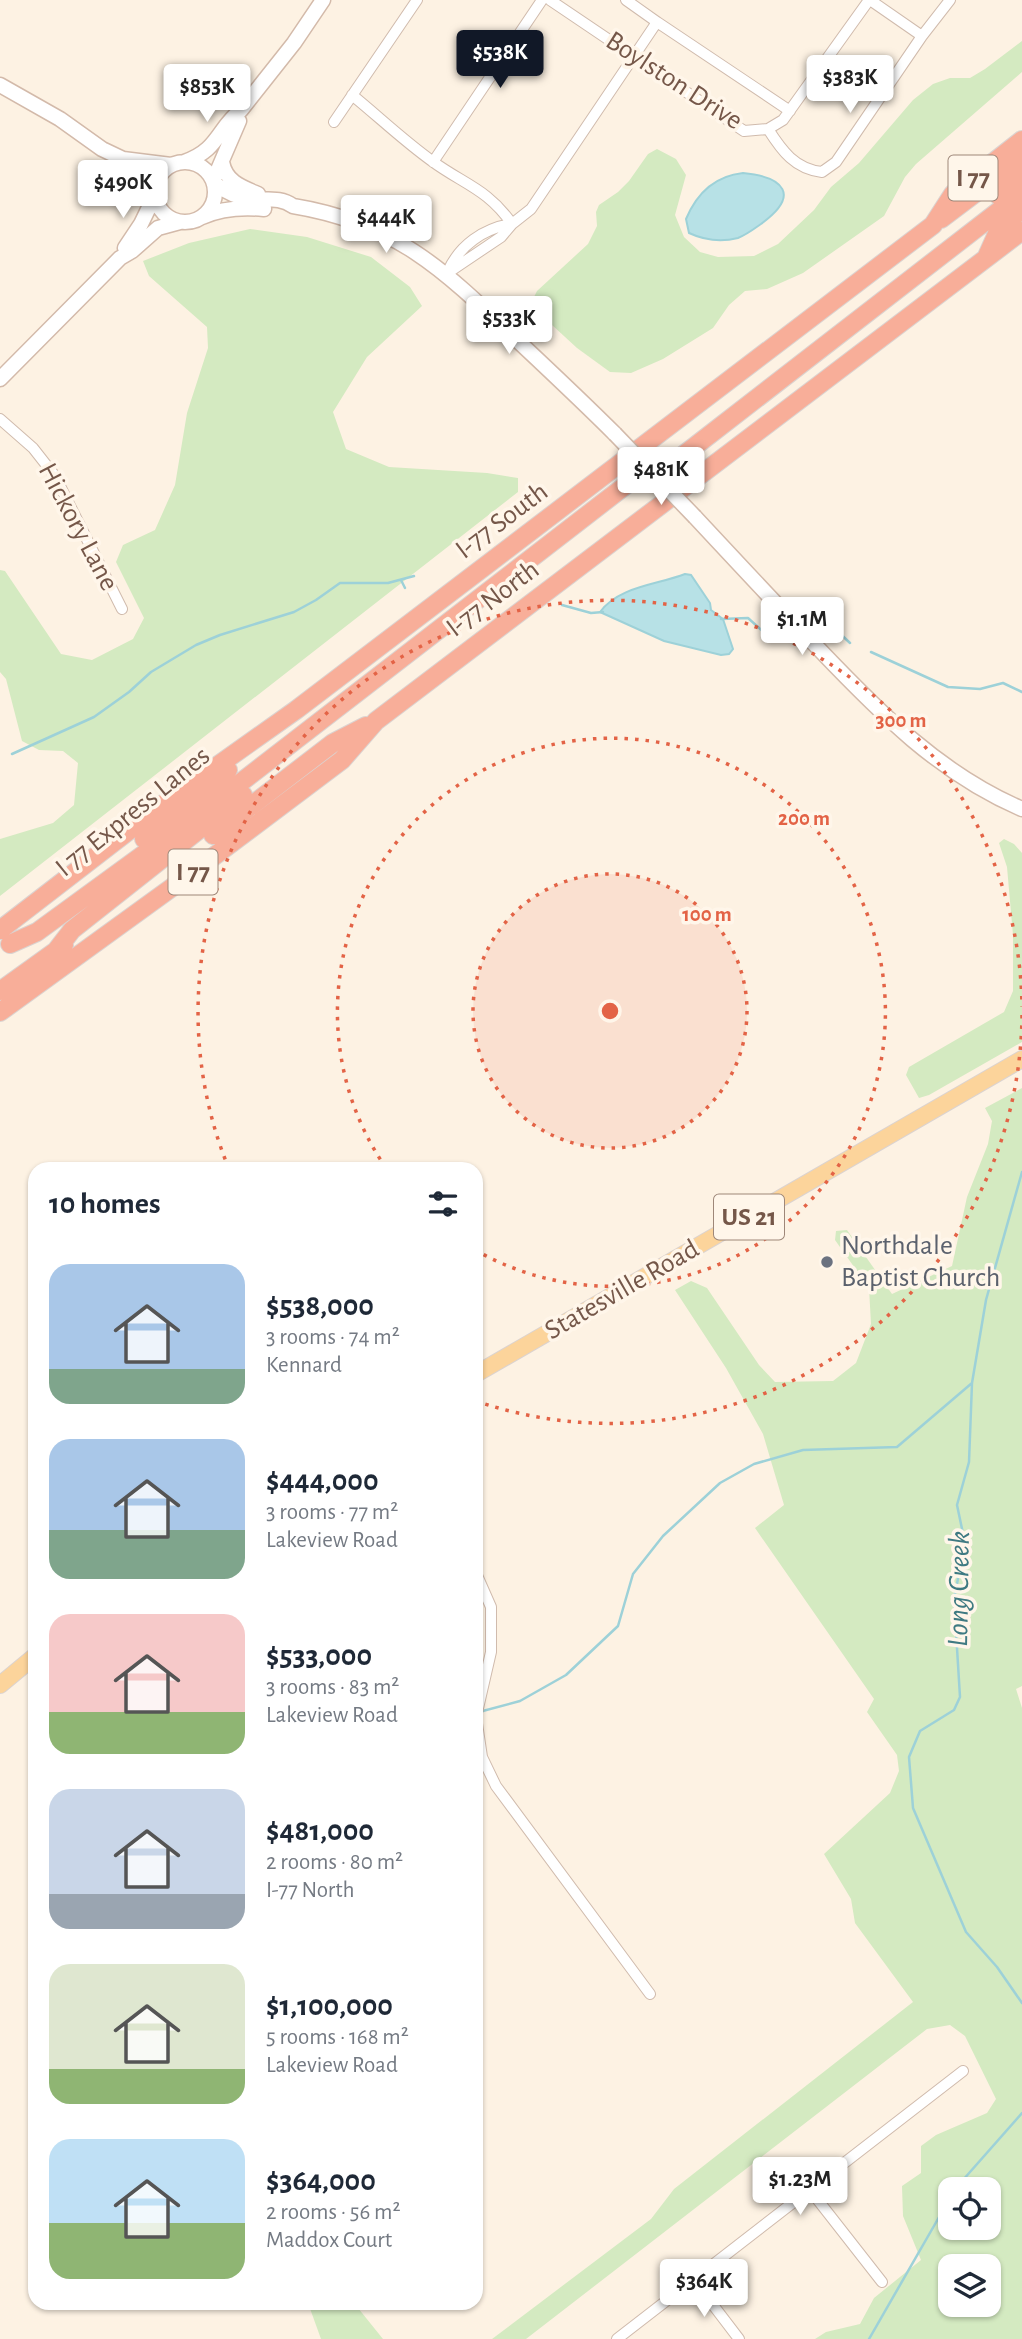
<!DOCTYPE html>
<meta charset="utf-8">
<style>
:root{--surface:#fff;--page:#f6f6f7;--text:#1f2937;--muted:#747a83;--accent:#111827}
body{margin:0;font-family:"Alegreya Sans",sans-serif;background:var(--page);color:var(--text);height:100vh;display:flex;flex-direction:column;font-size:26px;white-space:nowrap}
*{box-sizing:border-box;margin:0}
p{font-size:23px;color:var(--muted)}
.icon{flex:none;width:38px;height:38px;fill:none;stroke:currentColor;stroke-width:2;stroke-linecap:round;stroke-linejoin:round}
.map{position:relative;flex:1;overflow:hidden}
.side{position:absolute;left:28px;top:1162px;width:455px;height:1148px;display:flex;flex-direction:column;background:var(--surface);border-radius:21px;box-shadow:0 2px 5px #0004}
.side>*{flex:none}
.buttons{position:absolute;left:938px;top:2177px;display:grid;gap:14px}
.buttons a{display:grid;place-items:center;width:63px;height:63px;border-radius:14px;background:var(--surface);box-shadow:0 2px 5px #0004;font-size:35px}
.price{position:absolute;translate:-50% -60px;padding:0 16px;border-radius:7px;background:#fff;color:#222;font-size:23px;line-height:46px;filter:drop-shadow(0 2px 4px #0008)}
.price::after{content:'';position:absolute;left:50%;top:42px;width:21px;height:16px;margin-left:-10px;background:inherit;clip-path:polygon(0 0,100% 0,50% 100%)}
.price.active{background:var(--accent);color:#fff}
ul{padding:0;list-style:none}
li{display:flex;align-items:center;gap:21px;height:175px;padding:0 21px}
li span{display:grid;place-items:center;flex:none;width:196px;height:140px;border-radius:21px;color:#555}
li>.icon{margin-inline-start:auto}
span .icon{width:84px;height:84px;fill:#fffc;stroke-width:1}
li b{font-size:30px}
h2{display:flex;justify-content:space-between;align-items:center;height:84px;padding:0 21px;font-size:30px}
.map>svg:first-child{display:block}
</style>
<div class="map">
<svg width="1022" height="2339" viewBox="0 0 1022 2339">
<rect width="100%" height="100%" fill="#fdf2e3"/>
<path fill="#d4eac1" fill-rule="evenodd" d="M1022 41V72L916 164 905 177 884 216 803 273 767 289 745 291 729 305 713 328 663 359 631 373 610 372 577 348 552 325 533 299 537 291 588 244 597 226 596 212 599 205 618 192 629 181 648 154 657 149 676 159 686 175 675 215 684 237 700 252 718 257 754 256 778 244 814 210 831 187 859 163 913 100 933 84 950 78H970L985 69Z
M250 229 307 237 371 257 410 287 422 306 367 357 333 412 346 449 389 467 487 473 518 478V492L0 896V839L53 823 74 805 78 763 63 751 39 750 22 741 6 679 0 672V570L5 571 61 654 92 660 133 639 144 618 116 562 123 545 155 530 175 485 187 413 208 348 207 327 149 276 143 261 189 243Z
M1004 839 1014 844 1022 853V1042L929 1095 919 1098 906 1075 909 1067 1004 1012 1013 991V935L1007 867 999 843Z
M1022 1088V1686L1016 1689 1022 1708V2339H815L826 2332 860 2324 874 2298 921 2260 903 2216 902 2186 921 2173V2146L936 2135 987 2113 996 2099 965 2036 950 2025 927 2029 526 2339H492L651 2219 674 2189 913 2002 855 1923 851 1899 824 1854 890 1793 899 1771 897 1755 867 1712 874 1699 755 1528 784 1505 763 1434 726 1368 675 1290 691 1281 707 1288 759 1365 775 1382 833 1381 856 1363 871 1324 869 1288 835 1240 836 1231 847 1230 892 1294 952 1266 967 1197 988 1144 992 1121 985 1108ZM950 2189H989V2228H950ZM950 2266H989V2305H950Z
M308 2303H354L383 2339H321Z"/>
<path fill="#b7e1e6" stroke="#9dd1d8" stroke-width="2" d="M743 173C784 177 801 195 761 224 754 229 746 235 738 238 722 242 704 240 689 233L686 219C697 193 714 176 743 173Z
M685 574 691 575 710 603 711 610 723 619 733 649 729 654 721 655 664 641 600 612C619 586 657 585 685 574Z"/>
<g fill="none" stroke-linecap="round" stroke-linejoin="round">
<path stroke="#9dd1d8" stroke-width="2.5" d="M401 580 405 588
M562 605 591 613 603 612
M721 619 748 618 767 635H774
M815 624 831 625 850 643
M871 652 948 687 980 689 1003 683 1022 692
M12 754 94 717 129 692 151 672 196 645 220 635 294 612 316 600 340 583H388L414 576
M1022 1172 986 1300 972 1383 969 1462 957 1505 965 1543 954 1599 960 1697 954 1710 920 1731 909 1757 913 1808 966 1932 997 1967 1022 2003
M479 1712 520 1701 566 1675 618 1626 633 1574 663 1536 720 1483 754 1464 803 1450 897 1447 972 1383
M955 2189 1022 2113
M869 2339 950 2198"/>
<defs>
<path id="street" d="M550 0 744 131 768 129 783 120 869 0
M870 0 922 36 950 0
M657 22 790 111
M352 95C379 117 404 141 432 161 463 184 488 189 512 224
M334 122 417 0
M768 129C782 151 795 169 822 172L836 162 922 36
M433 162 542 0
M448 271C460 245 483 229 511 224
M446 274 501 237 512 224 531 209 657 22 626 0
M0 419 33 448 55 476 122 609
M476 1573 491 1607V1652L476 1717 482 1757 496 1786 650 1994
M810 2190 882 2282
M694 2280 739 2339
M617 2339 963 2071"/>
<path id="secondary" d="M0 85 60 119 102 149 123 159 143 176 155 191
M123 159 171 165
M155 192a30 30 0 1 1 60 0a30 30 0 1 1-60 0Z
M184 162C219 150 217 129 241 110L294 43 323 0
M222 162C226 182 241 187 258 194
M214 179 239 121
M215 184C225 191 235 197 247 198 263 201 279 196 293 206 397 223 445 271 518 341 551 372 583 402 615 434
M202 217C222 208 243 207 264 209
M125 248 141 224 155 195
M0 379 120 258 132 251 158 228 180 222
M695 517C736 561 777 605 819 649 880 713 940 774 1022 809"/>
<path id="primary" d="M476 1374 1022 1059
M0 1685 35 1656"/>
<path id="highway" d="M999 196 1022 177
M941 219 1022 158
M987 256 1000 227 1022 210
M213 835 333 743 366 726
M144 839 228 770
M0 930 162 805 296 710 933 225 953 194 1022 140
M10 944 37 932 218 800 635 478 668 467 1022 193
M55 952 72 930 243 795
M0 991 64 945
M0 1012 185 878 342 760 376 721 1022 231"/>
</defs>
<use href="#street" stroke="#d0bbad" stroke-width="12"/>
<use href="#secondary" stroke="#d3baaa" stroke-width="17"/>
<use href="#primary" stroke="#dbd3d0" stroke-width="18"/>
<use href="#highway" stroke="#dbd3d0" stroke-width="20"/>
<use href="#street" stroke="#fff" stroke-width="10"/>
<use href="#secondary" stroke="#fff" stroke-width="14"/>
<use href="#primary" stroke="#fcd49b" stroke-width="16"/>
<use href="#highway" stroke="#f8ae99" stroke-width="18"/>
<defs>
<path id="secondary-bridge" d="M615 434 695 517"/>
</defs>
<use href="#secondary-bridge" stroke="#d3baaa" stroke-width="17" stroke-linecap="butt"/>
<use href="#secondary-bridge" stroke="#fff" stroke-width="14"/>
</g>
<circle cx="610" cy="1011" r="137" fill="#e36346" fill-opacity=".12"/>
<g fill="none" stroke="#e36346" stroke-width="3.5" stroke-dasharray="3.5 7">
<circle cx="610" cy="1011" r="137"/>
<path d="M386 1168A274 274 0 1 1 477 1251"/>
<path d="M1022 1015A412 412 0 0 1 479 1402M229 1169A412 412 0 1 1 1022 1007"/>
</g>
<circle fill="#6b7280" stroke="#fff6ea" stroke-width="2.5" cx="827" cy="1262" r="7"/>
<g text-anchor="middle" dominant-baseline="central" stroke-width="7" stroke-linejoin="round" paint-order="stroke">
<g fill="#fff6ea" stroke="#9e8779" stroke-width="2">
<rect x="948.5" y="155.5" width="49" height="45" rx="5"/>
<rect x="168.5" y="849.5" width="49" height="45" rx="5"/>
<rect x="714" y="1194.5" width="70" height="45" rx="5"/>
</g>
<g font-size="26" font-weight="bold" fill="#755749">
<text x="973" y="178">I 77</text>
<text x="193" y="872">I 77</text>
<text x="749" y="1217">US 21</text>
</g>
<g font-size="28" fill="#755749" stroke="#fff6ea">
<text transform="translate(674 81) rotate(33)">Boylston Drive</text>
<text transform="translate(502 521) rotate(-37)">I-77 South</text>
<text transform="translate(78 527) rotate(62)">Hickory Lane</text>
<text transform="translate(493 599) rotate(-37)">I-77 North</text>
<text transform="translate(133 812) rotate(-39)">I 77 Express Lanes</text>
<text transform="translate(622 1290) rotate(-30)">Statesville Road</text>
</g>
<g font-size="28" fill="#5b616d" stroke="#fff6ea" text-anchor="start">
<text x="841" y="1246">Northdale<tspan x="841" dy="32">Baptist Church</tspan></text>
</g>
<g font-size="30" font-style="italic" fill="#3f7a82" stroke="#fff6ea">
<text transform="translate(959 1589) rotate(-89)">Long Creek</text>
</g>
</g>
<circle cx="610" cy="1011" r="10" fill="#e36346" stroke="#fff6ea" stroke-width="3.5"/>
<g font-size="21" text-anchor="middle" font-weight="bold" fill="#e36346" stroke="#fff6ea" stroke-width="7" stroke-linejoin="round" paint-order="stroke">
<text x="901" y="727">300 m</text>
<text x="804" y="825">200 m</text>
<text x="707" y="921">100 m</text>
</g>
</svg>
<div class="buttons">
<a><svg class="icon" aria-label="locate" viewBox="0 0 24 24"><circle cx="12" cy="12" r="6"/><path d="M12 2v4M12 18v4M2 12h4M18 12h4"/></svg></a>
<a><svg class="icon" aria-label="layers" viewBox="0 0 24 24"><path d="M12 4l9 5-9 5-9-5zM3 14l9 5 9-5"/></svg></a>
</div>
<b class="price active" style="left:500px;top:90px">$538K</b>
<b class="price" style="left:850px;top:115px">$383K</b>
<b class="price" style="left:207px;top:124px">$853K</b>
<b class="price" style="left:123px;top:220px">$490K</b>
<b class="price" style="left:386px;top:255px">$444K</b>
<b class="price" style="left:509px;top:356px">$533K</b>
<b class="price" style="left:661px;top:507px">$481K</b>
<b class="price" style="left:802px;top:657px">$1.1M</b>
<b class="price" style="left:800px;top:2217px">$1.23M</b>
<b class="price" style="left:704px;top:2319px">$364K</b>
<section class="side">
<h2>10 homes<svg class="icon" aria-label="filters" viewBox="0 0 24 24"><path d="M4 7h16M4 17h16"/><circle cx="9" cy="7" r="2"/><circle cx="15" cy="17" r="2"/></svg></h2>
<ul>
<li><span style="background:linear-gradient(#a9c7e8 75%,#7fa58c 0)"><svg class="icon" aria-label="home" viewBox="0 0 24 24"><path d="M3 11l9-7 9 7M6 9v11h12V9"/></svg></span><div><b>$538,000</b><p>3 rooms · 74 m²</p><p>Kennard</p></div></li>
<li><span style="background:linear-gradient(#a9c7e8 65%,#7fa58c 0)"><svg class="icon" aria-label="home" viewBox="0 0 24 24"><path d="M3 11l9-7 9 7M6 9v11h12V9"/></svg></span><div><b>$444,000</b><p>3 rooms · 77 m²</p><p>Lakeview Road</p></div></li>
<li><span style="background:linear-gradient(#f6c9c9 70%,#8fb573 0)"><svg class="icon" aria-label="home" viewBox="0 0 24 24"><path d="M3 11l9-7 9 7M6 9v11h12V9"/></svg></span><div><b>$533,000</b><p>3 rooms · 83 m²</p><p>Lakeview Road</p></div></li>
<li><span style="background:linear-gradient(#c9d6e8 75%,#9aa5b1 0)"><svg class="icon" aria-label="home" viewBox="0 0 24 24"><path d="M3 11l9-7 9 7M6 9v11h12V9"/></svg></span><div><b>$481,000</b><p>2 rooms · 80 m²</p><p>I-77 North</p></div></li>
<li><span style="background:linear-gradient(#dfe7d0 75%,#8fb573 0)"><svg class="icon" aria-label="home" viewBox="0 0 24 24"><path d="M3 11l9-7 9 7M6 9v11h12V9"/></svg></span><div><b>$1,100,000</b><p>5 rooms · 168 m²</p><p>Lakeview Road</p></div></li>
<li><span style="background:linear-gradient(#bfe0f5 60%,#8fb573 0)"><svg class="icon" aria-label="home" viewBox="0 0 24 24"><path d="M3 11l9-7 9 7M6 9v11h12V9"/></svg></span><div><b>$364,000</b><p>2 rooms · 56 m²</p><p>Maddox Court</p></div></li>
</ul>
</section>
</div>
